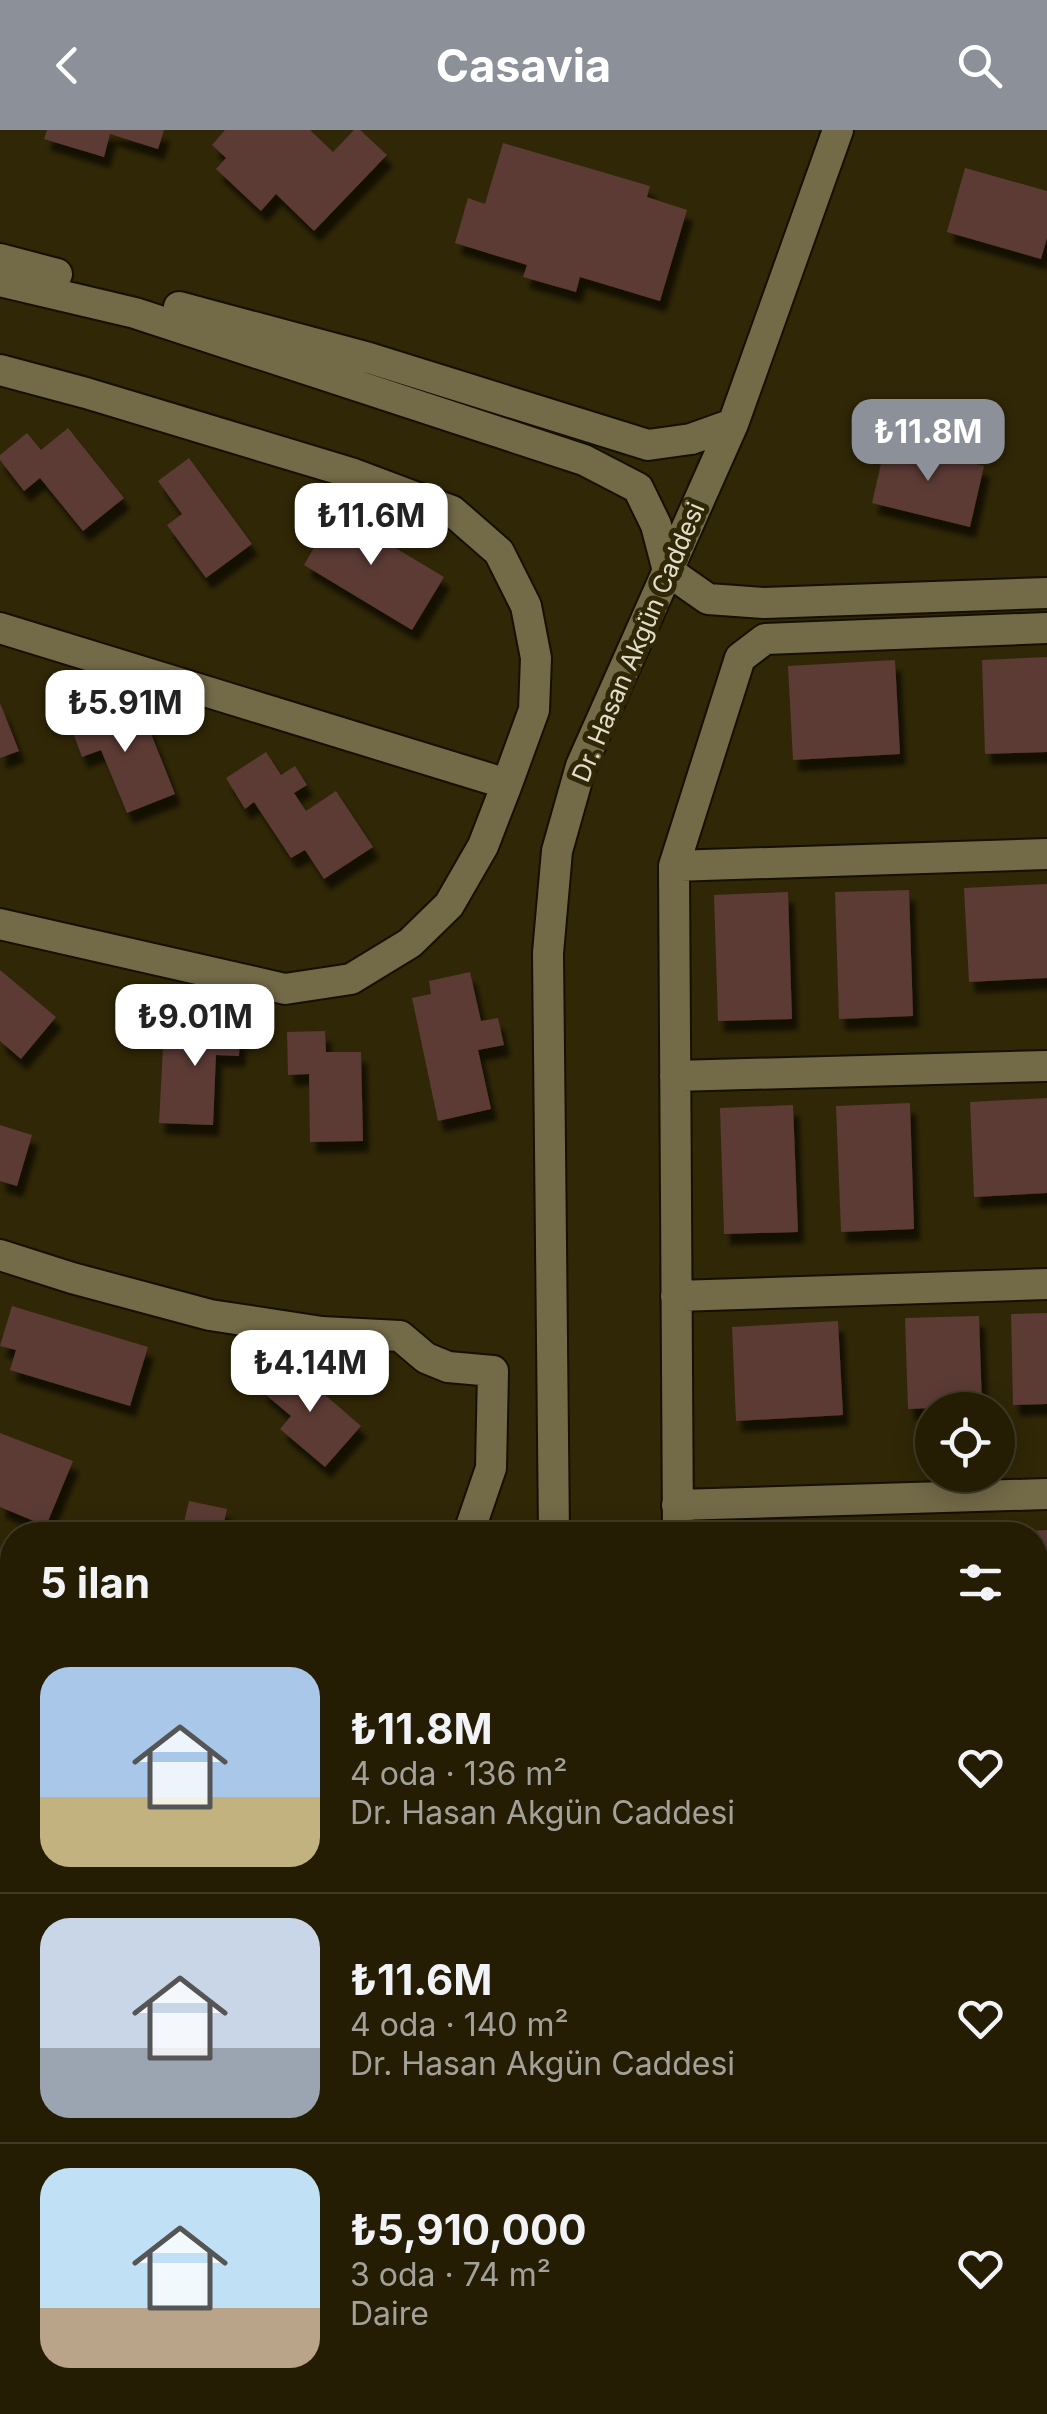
<!DOCTYPE html>
<html lang="tr">
<meta charset="utf-8">
<style>
:root{--surface:#241d04;--page:#302a13;--text:#f1f3f6;--muted:#a3a29a;--line:#413b26;--accent:#8c9099}
body{margin:0;font-family:Inter,sans-serif;background:var(--page);color:var(--text);height:100vh;display:flex;flex-direction:column;font-size:38px;white-space:nowrap}
*{box-sizing:border-box;margin:0}
p{font-size:32px;color:var(--muted)}
.icon{flex:none;width:55px;height:55px;fill:none;stroke:currentColor;stroke-width:2;stroke-linecap:round;stroke-linejoin:round}
.map{position:relative;flex:1;overflow:hidden}
.panel{position:absolute;left:0px;top:1392px;width:1048px;height:892px;display:flex;flex-direction:column;background:var(--surface);border-radius:40px 40px 0 0;box-shadow:0 5px 25px #0003,0 0 0 2px var(--line)}
.panel>*{flex:none}
.tools{position:absolute;left:915px;top:1262px;display:grid;gap:20px}
.tools a{display:grid;place-items:center;width:100px;height:100px;border-radius:50%;background:var(--surface);box-shadow:0 5px 25px #0003,0 0 0 2px var(--line);font-size:50px}
.price{position:absolute;translate:-50% -85px;padding:0 22px;border-radius:20px;background:#fff;color:#222;font-size:32px;line-height:65px;filter:drop-shadow(0 2px 5px #0008)}
.price::after{content:'';position:absolute;left:50%;top:60px;width:30px;height:22px;margin-left:-15px;background:inherit;clip-path:polygon(0 0,100% 0,50% 100%)}
.price.on{background:var(--accent);color:#fff}
ul{padding:0;list-style:none}
li{display:flex;align-items:center;gap:30px;height:250px;padding:0 40px}
li+li{border-top:2px solid var(--line)}
li span{display:grid;place-items:center;flex:none;width:280px;height:200px;border-radius:30px;color:#555}
li>.icon{margin-inline-start:auto}
span .icon{width:120px;height:120px;fill:#fffc;stroke-width:1}
li b{font-size:42px}
h2{display:flex;justify-content:space-between;align-items:center;height:120px;padding:0 40px;font-size:42px}
header{display:flex;justify-content:space-between;align-items:center;height:130px;padding:0 40px;background:var(--accent);color:#fff;font-size:45px;font-weight:700}
.map>svg:first-child{display:block}
</style>
<header><svg class="icon" aria-label="back" viewBox="0 0 24 24"><path d="M15 5l-7 7 7 7"/></svg>Casavia<svg class="icon" aria-label="search" viewBox="0 0 24 24"><circle cx="10" cy="10" r="6"/><path d="M15 15l6 6"/></svg></header>
<div class="map">
<svg width="1047" height="2284" viewBox="0 0 1047 2284">
<defs>
<filter id="shadow"><feDropShadow dx="6" dy="11" stdDeviation="2.5" flood-color="#0009"/></filter>
</defs>
<rect width="100%" height="100%" fill="#302706"/>
<path fill="#5c3a35" filter="url(#shadow)" d="M47 0H164L158 19 110 4 104 27 44 9Z
M225 0H310L333 22 354 0H360L387 25 314 101 276 64 261 81 216 39 226 28 212 15Z
M503 13 650 56 647 67 687 80 660 171 580 147 576 162 523 147 527 135 455 113 468 68 485 74Z
M965 38 1047 61V108L1041 129 947 102Z
M68 298 124 368 83 401 40 348 24 361 0 330V325L27 303 41 320Z
M886 312 984 336 970 397 872 373Z
M189 328 252 414 206 448 167 395 182 384 158 351Z
M322 374 444 447 412 500 304 435 319 409 305 401Z
M1047 527V622L985 624 982 530Z
M895 530 900 624 793 630 788 536Z
M0 573 19 621 0 628Z
M102 574 110 594 142 581 175 664 127 683 101 620 82 627 67 587Z
M266 622 281 645 295 636 307 655 294 663 306 681 336 661 373 717 324 749 305 720 291 728 254 672 245 679 226 648Z
M1047 754V848L969 852 964 758Z
M909 760 913 886 839 889 835 762Z
M788 762 792 889 718 891 714 765Z
M0 840 56 887 21 929 0 911Z
M470 842 481 891 498 888 504 915 478 920 491 979 438 991 412 868 431 864 429 851Z
M196 886 241 888 239 926 216 925 213 995 159 993 164 899 195 901Z
M325 901 326 922H361L363 1011 310 1012 309 944 288 945 287 902Z
M1047 968V1063L974 1067 970 972Z
M910 973 914 1099 841 1102 836 976Z
M793 975 798 1102 724 1104 720 978Z
M0 995 32 1005 17 1056 0 1051Z
M12 1176 148 1217 130 1276 10 1240 16 1220 0 1216Z
M1047 1183V1274L1013 1275 1011 1184Z
M979 1186 982 1276 908 1279 905 1188Z
M838 1191 843 1285 736 1291 732 1197Z
M286 1231 361 1296 325 1337 280 1299 291 1286 260 1260Z
M0 1303 73 1331 46 1396 0 1377Z
M189 1371 227 1379 222 1401 232 1405H181Z
M1047 1400V1500L1035 1501V1405H1017V1402Z
M1047 1618V1706L1035 1707V1619Z
M0 1633H12V1673H0Z
M0 1995 12 2003V2054L0 2046Z
M1044 2045 1047 2173H1035V2046Z
M1035 2258H1047V2284H1014V2272H1035Z
M856 2272H957L958 2284H857Z"/>
<g fill="none" stroke-linecap="round" stroke-linejoin="round">
<defs>
<path id="minor" d="M0 129 57 144
M0 151 135 183 584 330 638 358 656 395 668 441 708 469 764 473 1047 463
M179 177 369 228 648 315 691 309 733 294
M0 240 86 263 351 343 452 381 499 422 526 476 536 528 534 580 507 654 0 498
M674 736 1047 724
M0 794 285 859 351 849 410 813 449 775 483 716 507 654
M675 946 1047 936
M0 1125 72 1148 210 1185 322 1202 400 1206 426 1228 448 1237 493 1241 491 1338 468 1405
M676 1166 1047 1154
M677 1375 1047 1364
M554 1405 548 823 557 721 581 636 733 294 838 0
M678 1405 674 736 740 528 765 509 1047 498
M0 1447 12 1452
M1035 1581 1047 1580
M1035 1796 1047 1795
M1035 2011H1047
M1035 2231H1047
M571 2272V2284
M181 2284 192 2272"/>
</defs>
<use href="#minor" stroke="#161000" stroke-width="34"/>
<use href="#minor" stroke="#736a48" stroke-width="30"/>
</g>
<g text-anchor="middle" dominant-baseline="central" stroke-width="10" stroke-linejoin="round" paint-order="stroke">
<g font-size="25" fill="#e2ddcb" stroke="#302706">
<text transform="translate(638 512) rotate(-67)">Dr. Hasan Akgün Caddesi</text>
</g>
</g>
</svg>
<div class="tools">
<a><svg class="icon" aria-label="locate" viewBox="0 0 24 24"><circle cx="12" cy="12" r="6"/><path d="M12 2v4M12 18v4M2 12h4M18 12h4"/></svg></a>
</div>
<b class="price on" style="left:928px;top:354px">₺11.8M</b>
<b class="price" style="left:371px;top:438px">₺11.6M</b>
<b class="price" style="left:125px;top:625px">₺5.91M</b>
<b class="price" style="left:195px;top:939px">₺9.01M</b>
<b class="price" style="left:310px;top:1285px">₺4.14M</b>
<section class="panel">
<h2>5 ilan<svg class="icon" aria-label="filters" viewBox="0 0 24 24"><path d="M4 7h16M4 17h16"/><circle cx="9" cy="7" r="2"/><circle cx="15" cy="17" r="2"/></svg></h2>
<ul>
<li><span style="background:linear-gradient(#a9c7e8 65%,#c2b280 0)"><svg class="icon" aria-label="home" viewBox="0 0 24 24"><path d="M3 11l9-7 9 7M6 9v11h12V9"/></svg></span><div><b>₺11.8M</b><p>4 oda · 136 m²</p><p>Dr. Hasan Akgün Caddesi</p></div><svg class="icon" aria-label="heart" viewBox="0 0 24 24"><path d="M12 20l-8-8c-3-5 5-10 8-4 3-6 11-1 8 4z"/></svg></li>
<li><span style="background:linear-gradient(#c9d6e8 65%,#9aa5b1 0)"><svg class="icon" aria-label="home" viewBox="0 0 24 24"><path d="M3 11l9-7 9 7M6 9v11h12V9"/></svg></span><div><b>₺11.6M</b><p>4 oda · 140 m²</p><p>Dr. Hasan Akgün Caddesi</p></div><svg class="icon" aria-label="heart" viewBox="0 0 24 24"><path d="M12 20l-8-8c-3-5 5-10 8-4 3-6 11-1 8 4z"/></svg></li>
<li><span style="background:linear-gradient(#bfe0f5 70%,#b9a48a 0)"><svg class="icon" aria-label="home" viewBox="0 0 24 24"><path d="M3 11l9-7 9 7M6 9v11h12V9"/></svg></span><div><b>₺5,910,000</b><p>3 oda · 74 m²</p><p>Daire</p></div><svg class="icon" aria-label="heart" viewBox="0 0 24 24"><path d="M12 20l-8-8c-3-5 5-10 8-4 3-6 11-1 8 4z"/></svg></li>
</ul>
</section>
</div>
